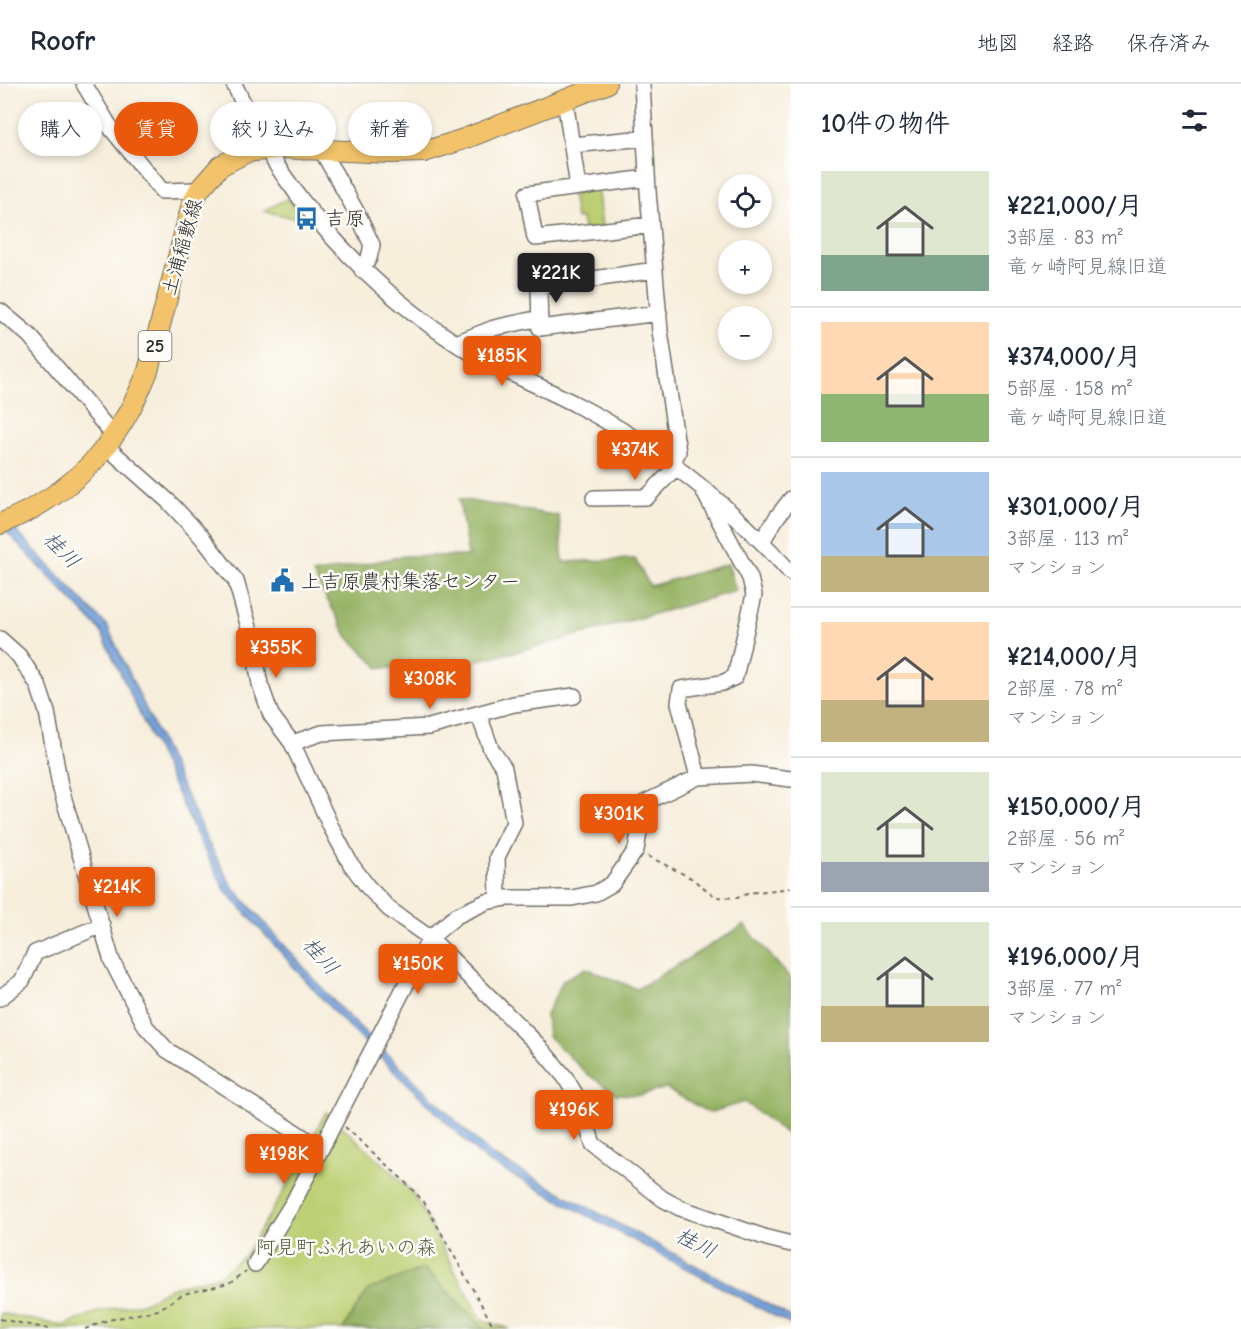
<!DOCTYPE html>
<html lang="ja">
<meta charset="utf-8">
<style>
:root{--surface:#fff;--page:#f6f6f7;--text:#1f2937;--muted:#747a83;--line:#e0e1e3;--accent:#ea580c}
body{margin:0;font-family:"Comic Neue","Klee One",sans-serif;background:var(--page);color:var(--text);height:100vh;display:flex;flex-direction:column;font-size:22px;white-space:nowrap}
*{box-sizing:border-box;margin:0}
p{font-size:20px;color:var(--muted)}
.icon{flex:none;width:33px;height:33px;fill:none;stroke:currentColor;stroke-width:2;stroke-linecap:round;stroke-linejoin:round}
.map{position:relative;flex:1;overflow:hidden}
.details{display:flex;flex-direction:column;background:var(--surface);width:450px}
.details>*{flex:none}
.top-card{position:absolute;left:18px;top:18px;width:570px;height:54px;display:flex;gap:12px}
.controls{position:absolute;left:718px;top:90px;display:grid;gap:12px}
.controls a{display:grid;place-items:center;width:54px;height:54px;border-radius:50%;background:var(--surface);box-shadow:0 3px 9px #0003;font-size:30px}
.price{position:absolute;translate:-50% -51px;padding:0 14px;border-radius:6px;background:var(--accent);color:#fff;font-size:20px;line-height:39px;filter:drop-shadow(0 2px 3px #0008)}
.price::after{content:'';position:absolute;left:50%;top:36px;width:18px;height:14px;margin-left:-9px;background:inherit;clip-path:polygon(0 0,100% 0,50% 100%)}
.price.on{background:#222;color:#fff}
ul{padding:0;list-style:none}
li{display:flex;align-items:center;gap:18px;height:150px;padding:0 30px}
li+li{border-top:2px solid var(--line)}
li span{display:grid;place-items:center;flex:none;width:168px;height:120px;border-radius:0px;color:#555}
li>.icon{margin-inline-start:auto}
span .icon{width:72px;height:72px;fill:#fffc;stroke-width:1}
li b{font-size:26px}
h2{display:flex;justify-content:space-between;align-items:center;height:72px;padding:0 30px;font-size:26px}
.tag{padding:0 21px;border-radius:27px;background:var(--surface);box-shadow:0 3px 9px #0003;font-size:21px;line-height:54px}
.tag.on{background:var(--accent);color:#fff}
header{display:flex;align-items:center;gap:36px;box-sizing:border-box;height:84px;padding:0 30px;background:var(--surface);border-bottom:2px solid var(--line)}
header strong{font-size:28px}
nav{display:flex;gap:33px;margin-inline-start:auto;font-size:21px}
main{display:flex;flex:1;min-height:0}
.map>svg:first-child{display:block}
</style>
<header>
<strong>Roofr</strong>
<nav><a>地図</a><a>経路</a><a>保存済み</a></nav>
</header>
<main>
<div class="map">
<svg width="791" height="1245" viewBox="0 0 791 1245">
<rect width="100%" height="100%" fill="#fdfcf7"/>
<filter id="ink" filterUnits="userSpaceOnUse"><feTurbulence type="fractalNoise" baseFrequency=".0167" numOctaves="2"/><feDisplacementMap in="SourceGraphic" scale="12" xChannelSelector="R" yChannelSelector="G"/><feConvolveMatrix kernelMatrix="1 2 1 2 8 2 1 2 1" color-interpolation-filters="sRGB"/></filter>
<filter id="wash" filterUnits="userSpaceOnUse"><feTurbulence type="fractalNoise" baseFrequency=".008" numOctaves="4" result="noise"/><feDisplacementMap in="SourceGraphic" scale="24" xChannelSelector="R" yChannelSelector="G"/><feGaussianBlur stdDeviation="1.35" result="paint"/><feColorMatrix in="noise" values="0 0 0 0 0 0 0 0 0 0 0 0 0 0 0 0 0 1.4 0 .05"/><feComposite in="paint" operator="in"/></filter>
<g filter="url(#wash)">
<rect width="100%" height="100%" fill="#f7eedc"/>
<path fill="#bccf72" stroke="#747d4e" stroke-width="1.5" d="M597 102 602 143 583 146 582 134 576 135 572 106Z
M288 114 303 136 264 127Z
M326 1028 390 1086 413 1110 482 1236 510 1245H0V1229L63 1242 97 1228 147 1218 172 1203 218 1192 244 1172 283 1109Z"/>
<path fill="#95b264" stroke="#606e48" stroke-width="1.5" d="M459 415 559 432 563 478 635 475 650 502 728 480 736 507 536 563 465 579 426 584H379L348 553 313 490 404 472H468Z
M744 841 791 895V1053L744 1018 709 1029 666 1004 640 1011 616 1010 586 989 548 952 546 931 563 896 586 884 637 905Z
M424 1184 485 1245H343L368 1206Z"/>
<path fill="#74a2dc" stroke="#506684" stroke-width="1.5" d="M0 430 107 542 208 758 232 802 339 923 491 1071 791 1233V1241L486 1077 334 928 225 806 201 760 100 546 0 441Z"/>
</g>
<g filter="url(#ink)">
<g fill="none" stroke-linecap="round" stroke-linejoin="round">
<defs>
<path id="minor" d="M84 0 110 43 162 107 199 106
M234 0C249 31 264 64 284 92 331 160 391 217 460 262 497 285 539 301 577 321 660 364 729 420 791 489
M642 0 648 107 660 247 678 368 672 379
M565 16 578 103
M572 61 645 54
M321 65 357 129 372 161 369 174 362 186
M647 94 527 110 535 154 651 141
M655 186 539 203 540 244 659 229
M0 227 29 251 115 353
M456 259 494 244 540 234
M107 363 168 417 201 452 236 497 252 554 260 600 271 631 292 659 331 743 350 779 367 802 389 825 430 854 537 960 565 993 578 1015 593 1060 663 1115 680 1124 767 1154 791 1160
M594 414 647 413 677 382
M762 457 777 433 791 415
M0 555 19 572 38 601 47 628 60 702 112 877 146 943 167 966 320 1064
M479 631 491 665 504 684 514 739 497 773 498 816
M292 659 322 649 429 643 514 620 574 612
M698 693 679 619 681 605 722 599 735 593 754 511 750 494 704 408
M0 914 22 897 35 869 102 841
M255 1180 294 1117 430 854 456 832 486 818 507 814H572L596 809 612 800 636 766 644 719 698 693 751 690 791 695"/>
<path id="major" d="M0 440C75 409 118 362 148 287L192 120 199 106 220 82 247 68 281 64 390 69 424 68 464 55 606 0"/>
</defs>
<use href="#minor" stroke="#726f69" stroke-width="18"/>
<use href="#major" stroke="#726f69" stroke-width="22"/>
<path stroke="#726f69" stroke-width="2" stroke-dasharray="4.5 4.5" stroke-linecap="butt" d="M648 772 691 794 716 813 737 814 749 809 791 804
M345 1043 401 1094 424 1118 495 1245
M0 1235 49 1245
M85 1245 108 1236 158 1226 183 1210 229 1200 246 1187"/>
<use href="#minor" stroke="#fff" stroke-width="15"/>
<use href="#major" stroke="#f2c36a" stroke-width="20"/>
</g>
</g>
<defs>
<symbol id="bus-bare" viewBox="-9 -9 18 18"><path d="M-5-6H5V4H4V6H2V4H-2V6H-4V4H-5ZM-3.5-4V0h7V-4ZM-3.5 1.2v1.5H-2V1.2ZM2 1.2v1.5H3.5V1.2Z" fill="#1f6fb2" stroke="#fdfcf7" stroke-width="2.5" paint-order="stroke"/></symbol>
<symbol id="civic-bare" viewBox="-9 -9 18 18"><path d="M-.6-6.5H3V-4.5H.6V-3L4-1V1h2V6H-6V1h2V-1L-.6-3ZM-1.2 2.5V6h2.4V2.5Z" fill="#1f6fb2" stroke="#fdfcf7" stroke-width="2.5" paint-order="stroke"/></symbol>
</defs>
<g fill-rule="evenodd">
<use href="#bus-bare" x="290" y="118" width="33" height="33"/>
<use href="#civic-bare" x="266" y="480" width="33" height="33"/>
</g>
<g text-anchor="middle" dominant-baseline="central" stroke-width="5" stroke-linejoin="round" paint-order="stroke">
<rect fill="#fdfcf7" stroke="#6a6a68" stroke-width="1.5" x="138.5" y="247" width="33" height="30" rx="4.5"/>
<g font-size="18" font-weight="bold" fill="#2b2b2b">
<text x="155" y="262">25</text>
</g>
<g font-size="20" fill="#2b2b2b" stroke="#fdfcf7" text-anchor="start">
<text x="325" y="134">吉原</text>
<text x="301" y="497">上吉原農村集落センター</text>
</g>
<g font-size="20" fill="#2b2b2b" stroke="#fdfcf7">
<text transform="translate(182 163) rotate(-74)">土浦稲敷線</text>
</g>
<g font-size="20" fill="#565c40" stroke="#fdfcf7">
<text x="346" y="1163">阿見町ふれあいの森</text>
</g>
<g font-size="21" font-style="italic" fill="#485b72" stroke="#fdfcf7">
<text transform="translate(62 466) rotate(46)">桂川</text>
<text transform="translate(321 872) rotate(48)">桂川</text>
<text transform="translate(696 1159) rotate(28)">桂川</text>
</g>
</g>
</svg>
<div class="controls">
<a><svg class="icon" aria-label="locate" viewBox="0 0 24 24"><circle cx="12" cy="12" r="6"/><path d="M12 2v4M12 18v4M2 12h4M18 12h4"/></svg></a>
<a>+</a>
<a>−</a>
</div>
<b class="price on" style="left:556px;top:220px">¥221K</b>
<b class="price" style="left:502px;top:303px">¥185K</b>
<b class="price" style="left:635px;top:397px">¥374K</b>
<b class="price" style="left:276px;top:595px">¥355K</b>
<b class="price" style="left:430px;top:626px">¥308K</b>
<b class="price" style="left:619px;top:761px">¥301K</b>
<b class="price" style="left:117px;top:834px">¥214K</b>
<b class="price" style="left:418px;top:911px">¥150K</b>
<b class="price" style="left:574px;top:1057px">¥196K</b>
<b class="price" style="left:284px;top:1101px">¥198K</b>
<div class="top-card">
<a class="tag">購入</a>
<a class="tag on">賃貸</a>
<a class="tag">絞り込み</a>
<a class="tag">新着</a>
</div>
</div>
<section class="details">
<h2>10件の物件<svg class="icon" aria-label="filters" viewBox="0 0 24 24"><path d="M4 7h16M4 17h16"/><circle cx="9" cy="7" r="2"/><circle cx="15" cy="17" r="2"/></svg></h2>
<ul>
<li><span style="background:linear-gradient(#dfe7d0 70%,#7fa58c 0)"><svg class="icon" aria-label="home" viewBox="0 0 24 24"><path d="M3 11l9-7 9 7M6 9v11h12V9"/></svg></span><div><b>¥221,000/月</b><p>3部屋 · 83 m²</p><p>竜ヶ崎阿見線旧道</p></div></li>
<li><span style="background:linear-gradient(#ffd9b3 60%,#8fb573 0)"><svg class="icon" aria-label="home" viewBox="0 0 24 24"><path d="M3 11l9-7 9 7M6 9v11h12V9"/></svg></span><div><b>¥374,000/月</b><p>5部屋 · 158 m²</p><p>竜ヶ崎阿見線旧道</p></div></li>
<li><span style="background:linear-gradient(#a9c7e8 70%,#c2b280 0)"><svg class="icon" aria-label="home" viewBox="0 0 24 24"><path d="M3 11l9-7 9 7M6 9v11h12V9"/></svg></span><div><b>¥301,000/月</b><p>3部屋 · 113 m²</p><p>マンション</p></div></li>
<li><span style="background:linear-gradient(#ffd9b3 65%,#c2b280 0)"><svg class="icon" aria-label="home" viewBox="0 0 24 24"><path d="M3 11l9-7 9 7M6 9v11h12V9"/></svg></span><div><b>¥214,000/月</b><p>2部屋 · 78 m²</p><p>マンション</p></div></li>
<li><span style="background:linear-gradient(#dfe7d0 75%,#9aa5b1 0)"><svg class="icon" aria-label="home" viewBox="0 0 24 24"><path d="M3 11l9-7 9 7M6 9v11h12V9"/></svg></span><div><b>¥150,000/月</b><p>2部屋 · 56 m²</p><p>マンション</p></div></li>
<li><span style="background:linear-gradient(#dfe7d0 70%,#c2b280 0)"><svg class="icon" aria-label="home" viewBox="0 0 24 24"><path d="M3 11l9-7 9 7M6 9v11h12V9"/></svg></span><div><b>¥196,000/月</b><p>3部屋 · 77 m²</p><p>マンション</p></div></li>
</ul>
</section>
</main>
